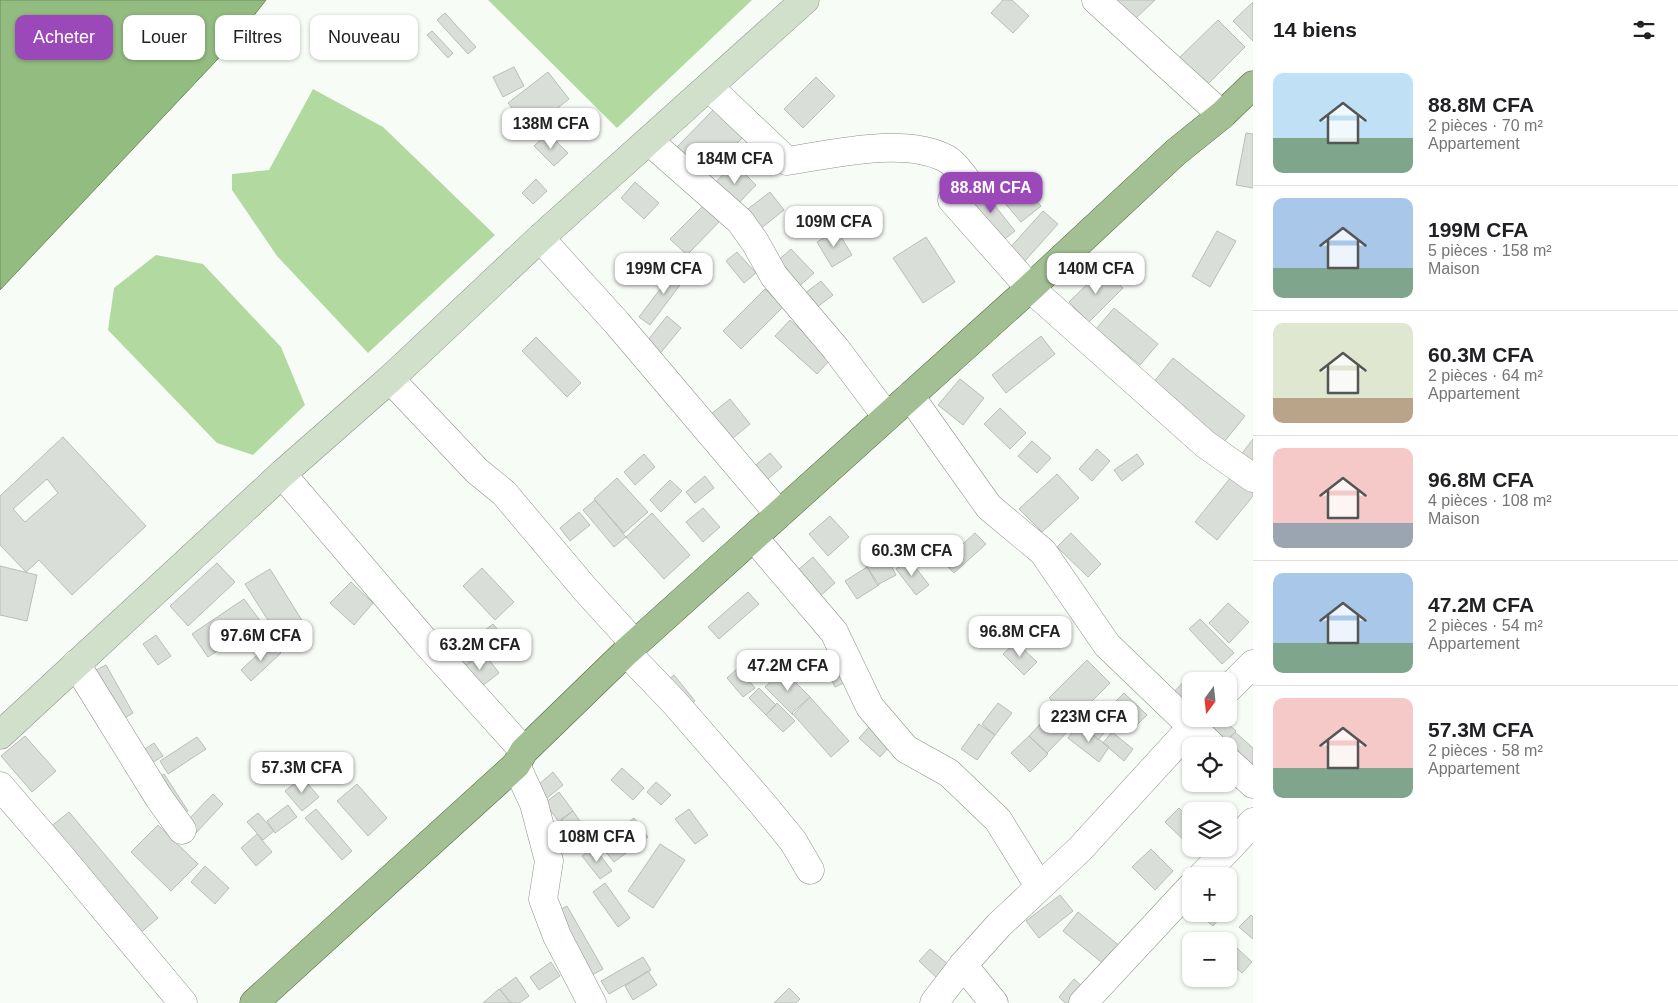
<!DOCTYPE html>
<html lang="fr">
<meta charset="utf-8">
<style>
:root{--surface:#fff;--page:#f2f2f2;--text:#202124;--muted:#757577;--line:#e0e0e0;--accent:#9b49b8}
body{margin:0;font-family:Arial,sans-serif;background:var(--page);color:var(--text);height:100vh;display:flex;flex-direction:column;font-size:19px;white-space:nowrap}
*{box-sizing:border-box;margin:0}
p{font-size:16px;color:var(--muted)}
.icon{flex:none;width:28px;height:28px;fill:none;stroke:currentColor;stroke-width:2;stroke-linecap:round;stroke-linejoin:round}
.map{position:relative;flex:1;overflow:hidden}
.panel{display:flex;flex-direction:column;background:var(--surface);width:425px}
.panel>*{flex:none}
.hud{position:absolute;left:15px;top:15px;width:475px;height:45px;display:flex;gap:10px}
.needle{width:32px;rotate:195deg}
.buttons{position:absolute;left:1182px;top:672px;display:grid;gap:10px}
.buttons a{display:grid;place-items:center;width:55px;height:55px;border-radius:10px;background:var(--surface);box-shadow:0 1px 4px #0004;font-size:25px}
.price{position:absolute;translate:-50% -42px;padding:0 11px;border-radius:10px;background:#fff;color:#222;font-size:16px;line-height:32px;filter:drop-shadow(0 1px 2px #0008)}
.price::after{content:'';position:absolute;left:50%;top:30px;width:15px;height:11px;margin-left:-8px;background:inherit;clip-path:polygon(0 0,100% 0,50% 100%)}
.price.selected{background:var(--accent);color:#fff}
ul{padding:0;list-style:none}
li{display:flex;align-items:center;gap:15px;height:125px;padding:0 20px}
li+li{border-top:1px solid var(--line)}
li span{display:grid;place-items:center;flex:none;width:140px;height:100px;border-radius:10px;color:#555}
li>.icon{margin-inline-start:auto}
span .icon{width:60px;height:60px;fill:#fffc;stroke-width:1}
li b{font-size:21px}
h2{display:flex;justify-content:space-between;align-items:center;height:60px;padding:0 20px;font-size:21px}
.pill{padding:0 18px;border-radius:10px;background:var(--surface);box-shadow:0 1px 4px #0004;font-size:18px;line-height:45px}
.pill.selected{background:var(--accent);color:#fff}
main{display:flex;flex:1;min-height:0}
.map>svg:first-child{display:block}
</style>
<main>
<div class="map">
<svg width="1253" height="1003" viewBox="0 0 1253 1003">
<rect width="100%" height="100%" fill="#f8fcf6"/>
<path fill="#b2daa0" d="M488 0H752L617 128Z
M313 89 383 127 495 235 368 353 277 256 232 190V174L269 170Z
M156 255 203 264 281 347 305 405 253 455 217 443 108 330 114 288Z"/>
<path fill="#93bc81" stroke="#6f8c62" d="M0 0H266L231 45 0 290Z"/>
<path fill="#daded9" stroke="#babeb9" fill-rule="evenodd" d="M1003 0H1012L1029 16 1013 33 991 13Z
M1117 0H1155L1135 19Z
M1253 2V41L1233 21Z
M445 13 476 47 468 54 437 20Z
M1218 20 1245 47 1204 88 1177 60Z
M432 31 453 53 448 58 427 35Z
M514 67 524 86 503 97 493 77Z
M548 72 569 99 530 130 508 103Z
M816 77 835 96 803 128 784 109Z
M715 108 744 136 704 178 674 150Z
M548 133 568 153 554 166 534 146Z
M1246 133 1253 134V188L1236 185Z
M734 163 756 185 736 206 713 185Z
M1016 177 1041 206 1021 222 997 194Z
M536 179 547 191 533 204 522 193Z
M635 182 659 203 644 219 621 198Z
M980 187 1015 231 1002 241 967 198Z
M770 192 784 210 759 230 744 212Z
M707 202 723 218 687 255 670 239Z
M1043 211 1058 224 1023 263 1008 250Z
M837 230 852 255 832 267 817 242Z
M1217 231 1236 241 1210 287 1192 276Z
M926 237 955 282 923 303 893 258Z
M791 249 814 273 796 289 774 264Z
M737 252 756 273 744 283 726 261Z
M679 264 689 273 650 325 639 317Z
M1103 269 1123 288 1089 322 1069 302Z
M821 281 833 295 807 315 796 300Z
M765 289 783 307 741 349 723 331Z
M1114 308 1158 344 1140 365 1096 329Z
M667 316 681 328 658 356 644 345Z
M790 320 832 358 817 374 775 336Z
M1041 336 1055 354 1006 393 992 375Z
M536 337 581 383 567 397 522 351Z
M1173 358 1245 416 1224 442 1152 384Z
M960 379 984 398 963 425 938 405Z
M730 399 750 424 727 443 706 418Z
M1000 408 1026 433 1010 449 984 424Z
M63 437 146 526 72 595 39 560 26 572 0 545V496ZM47 479 58 493 25 522 13 509Z
M1253 439V466L1240 456Z
M1032 441 1051 458 1037 473 1018 456Z
M1097 449 1110 461 1092 481 1079 469Z
M770 453 782 467 762 484 750 470Z
M644 454 655 467 635 485 624 472Z
M1137 454 1144 464 1122 481 1114 470Z
M1235 472 1253 487V496L1217 540 1195 522Z
M1057 474 1079 498 1042 532 1019 509Z
M705 476 714 488 695 503 686 492Z
M617 478 648 512 624 533 594 499Z
M670 480 682 491 661 512 650 500Z
M595 500 626 537 614 547 583 510Z
M703 508 720 527 703 542 686 522Z
M579 512 590 525 570 541 560 528Z
M652 513 690 555 664 579 626 537Z
M830 516 849 537 828 556 809 534Z
M975 533 986 544 954 573 943 562Z
M1071 533 1101 564 1088 577 1057 547Z
M884 552 896 575 877 585 865 563Z
M813 557 835 583 820 596 798 570Z
M909 559 929 585 916 595 896 569Z
M217 563 235 582 188 626 170 606Z
M0 566 37 575 27 621 0 615Z
M867 567 879 585 857 599 845 581Z
M482 568 514 602 495 620 463 586Z
M270 569 311 635 287 650 245 584Z
M351 582 373 603 354 625 330 603Z
M748 592 759 604 719 639 708 627Z
M244 599 261 622 208 657 192 634Z
M1228 603 1249 622 1229 643 1209 623Z
M1200 619 1234 653 1222 664 1189 629Z
M493 624 503 636 460 670 449 657Z
M156 635 171 656 158 665 143 644Z
M271 642 281 653 251 681 241 670Z
M1016 642 1037 662 1024 675 1003 654Z
M835 650 850 680 835 687 820 657Z
M484 653 499 673 477 690 461 669Z
M1087 660 1110 683 1072 721 1049 698Z
M106 665 133 713 113 725 86 675Z
M738 668 755 688 743 697 727 678Z
M783 670 810 697 793 715 765 687Z
M674 675 695 701 679 714 658 689Z
M1189 676 1196 681H1191V701L1186 707 1171 695Z
M759 688 776 705 766 715 749 698Z
M1124 693 1147 715 1136 726 1113 704Z
M810 697 849 741 831 757 792 713Z
M777 703 795 721 783 732 766 715Z
M998 703 1012 713 995 735 982 724Z
M1056 707 1074 725 1047 753 1029 736Z
M1084 712 1106 731 1098 740 1076 722Z
M1200 719H1223L1236 731 1224 744Z
M979 724 995 735 977 760 961 749Z
M1079 724 1109 747 1099 762 1068 738Z
M870 726 891 745 880 757 859 738Z
M1112 732 1133 749 1124 761 1103 743Z
M1235 732 1253 748V763L1249 767 1229 748V746L1224 744Z
M25 736 56 771 32 792 1 756Z
M1029 736 1048 754 1030 772 1011 753Z
M197 737 206 749 168 774 160 761Z
M154 743 163 756 141 770 133 757Z
M622 768 644 788 633 800 611 780Z
M553 772 563 785 540 804 529 793Z
M164 774 188 811 172 821 148 784Z
M302 777 319 797 302 811 285 791Z
M656 782 671 795 661 805 647 792Z
M357 784 387 818 368 836 337 801Z
M559 792 573 811 559 822 545 803Z
M213 794 223 804 196 833 185 823Z
M288 805 297 817 275 833 267 821Z
M1179 808 1191 820V847L1165 822Z
M316 809 352 851 342 860 305 818Z
M689 809 708 835 695 844 675 819Z
M573 811 588 833 575 841 561 819Z
M69 812 158 918 139 934 49 828Z
M258 813 274 831 263 840 247 822Z
M634 818 648 837 614 862 599 844Z
M158 825 198 864 171 891 131 852Z
M257 834 272 852 256 866 241 848Z
M660 844 685 860 653 908 628 891Z
M594 847 612 871 600 879 582 856Z
M1151 849 1173 871 1155 890 1132 867Z
M205 866 229 888 215 904 191 882Z
M605 883 630 918 618 927 593 892Z
M1060 895 1073 911 1039 938 1026 921Z
M567 906 603 969 583 980 546 917Z
M1078 912 1121 947 1106 966 1063 931Z
M1199 914H1223L1213 926Z
M1251 915 1253 917V939L1239 927Z
M1226 938 1252 962 1242 973 1229 961V941H1222Z
M930 949 949 965 937 978 919 961Z
M643 957 651 970 609 994 601 981Z
M551 962 560 976 539 990 530 977Z
M648 971 657 985 633 1000 625 986Z
M516 977 529 996 519 1003H510L500 989Z
M1074 979 1085 989 1072 1003H1065L1059 997Z
M789 988 800 999 796 1003H774Z
M499 989 512 1003H483Z"/>
<g fill="none" stroke-linecap="round" stroke-linejoin="round">
<defs>
<path id="minor" d="M1096 0 1222 115
M709 87 787 161C833 154 905 136 947 159 954 163 960 172 965 178L952 200 1030 288 1205 444 1253 478
M649 141 740 221 755 242 774 276 836 349 887 417
M540 238 617 323 779 514
M390 379 477 471 504 493 585 589 635 644
M910 396 989 507 1043 552 1107 645 1212 746
M282 474 423 639 524 751
M754 538 834 632 870 707 906 749 949 773 998 820 1039 886
M626 652 674 702 761 802 793 841 810 870
M76 664 159 798 182 830
M1229 688 1253 664
M1229 762 1253 784
M516 765 534 804 549 861 543 899 557 936 592 1003
M0 786 57 852 183 1003
M1229 848 1253 822
M1202 876 1228 849
M934 1003 963 965 999 925 1080 849 1199 719
M1083 1003 1191 887"/>
<path id="tertiary" d="M963 965 994 1003"/>
<path id="secondary" d="M0 735 282 474 390 379 540 238 805 0"/>
<path id="primary" d="M254 1003 516 765 524 751 626 652 1030 288 1176 152 1222 115 1253 85"/>
</defs>
<use href="#minor" stroke="#8d918b" stroke-width="29"/>
<use href="#tertiary" stroke="#8d918b" stroke-width="29"/>
<use href="#secondary" stroke="#8d918b" stroke-width="29"/>
<use href="#primary" stroke="#4a6b3b" stroke-width="29"/>
<use href="#minor" stroke="#fff" stroke-width="28"/>
<use href="#tertiary" stroke="#fff" stroke-width="28"/>
<use href="#secondary" stroke="#d0e0ca" stroke-width="28"/>
<use href="#primary" stroke="#a2c094" stroke-width="28"/>
</g>
</svg>
<div class="buttons">
<a><svg class="needle" viewBox="-14 -14 28 28"><path d="M0-13l5 13h-10z" fill="#e53935"/><path d="M0 13l5-13h-10z" fill="#757577"/></svg></a>
<a><svg class="icon" aria-label="locate" viewBox="0 0 24 24"><circle cx="12" cy="12" r="6"/><path d="M12 2v4M12 18v4M2 12h4M18 12h4"/></svg></a>
<a><svg class="icon" aria-label="layers" viewBox="0 0 24 24"><path d="M12 4l9 5-9 5-9-5zM3 14l9 5 9-5"/></svg></a>
<a>+</a>
<a>−</a>
</div>
<b class="price" style="left:551px;top:150px">138M CFA</b>
<b class="price" style="left:735px;top:185px">184M CFA</b>
<b class="price selected" style="left:991px;top:214px">88.8M CFA</b>
<b class="price" style="left:834px;top:248px">109M CFA</b>
<b class="price" style="left:664px;top:295px">199M CFA</b>
<b class="price" style="left:1096px;top:295px">140M CFA</b>
<b class="price" style="left:912px;top:577px">60.3M CFA</b>
<b class="price" style="left:1020px;top:658px">96.8M CFA</b>
<b class="price" style="left:261px;top:662px">97.6M CFA</b>
<b class="price" style="left:480px;top:671px">63.2M CFA</b>
<b class="price" style="left:788px;top:692px">47.2M CFA</b>
<b class="price" style="left:1089px;top:743px">223M CFA</b>
<b class="price" style="left:302px;top:794px">57.3M CFA</b>
<b class="price" style="left:597px;top:863px">108M CFA</b>
<div class="hud">
<a class="pill selected">Acheter</a>
<a class="pill">Louer</a>
<a class="pill">Filtres</a>
<a class="pill">Nouveau</a>
</div>
</div>
<section class="panel">
<h2>14 biens<svg class="icon" aria-label="filters" viewBox="0 0 24 24"><path d="M4 7h16M4 17h16"/><circle cx="9" cy="7" r="2"/><circle cx="15" cy="17" r="2"/></svg></h2>
<ul>
<li><span style="background:linear-gradient(#bfe0f5 65%,#7fa58c 0)"><svg class="icon" aria-label="home" viewBox="0 0 24 24"><path d="M3 11l9-7 9 7M6 9v11h12V9"/></svg></span><div><b>88.8M CFA</b><p>2 pièces · 70 m²</p><p>Appartement</p></div></li>
<li><span style="background:linear-gradient(#a9c7e8 70%,#7fa58c 0)"><svg class="icon" aria-label="home" viewBox="0 0 24 24"><path d="M3 11l9-7 9 7M6 9v11h12V9"/></svg></span><div><b>199M CFA</b><p>5 pièces · 158 m²</p><p>Maison</p></div></li>
<li><span style="background:linear-gradient(#dfe7d0 75%,#b9a48a 0)"><svg class="icon" aria-label="home" viewBox="0 0 24 24"><path d="M3 11l9-7 9 7M6 9v11h12V9"/></svg></span><div><b>60.3M CFA</b><p>2 pièces · 64 m²</p><p>Appartement</p></div></li>
<li><span style="background:linear-gradient(#f6c9c9 75%,#9aa5b1 0)"><svg class="icon" aria-label="home" viewBox="0 0 24 24"><path d="M3 11l9-7 9 7M6 9v11h12V9"/></svg></span><div><b>96.8M CFA</b><p>4 pièces · 108 m²</p><p>Maison</p></div></li>
<li><span style="background:linear-gradient(#a9c7e8 70%,#7fa58c 0)"><svg class="icon" aria-label="home" viewBox="0 0 24 24"><path d="M3 11l9-7 9 7M6 9v11h12V9"/></svg></span><div><b>47.2M CFA</b><p>2 pièces · 54 m²</p><p>Appartement</p></div></li>
<li><span style="background:linear-gradient(#f6c9c9 70%,#7fa58c 0)"><svg class="icon" aria-label="home" viewBox="0 0 24 24"><path d="M3 11l9-7 9 7M6 9v11h12V9"/></svg></span><div><b>57.3M CFA</b><p>2 pièces · 58 m²</p><p>Appartement</p></div></li>
</ul>
</section>
</main>
